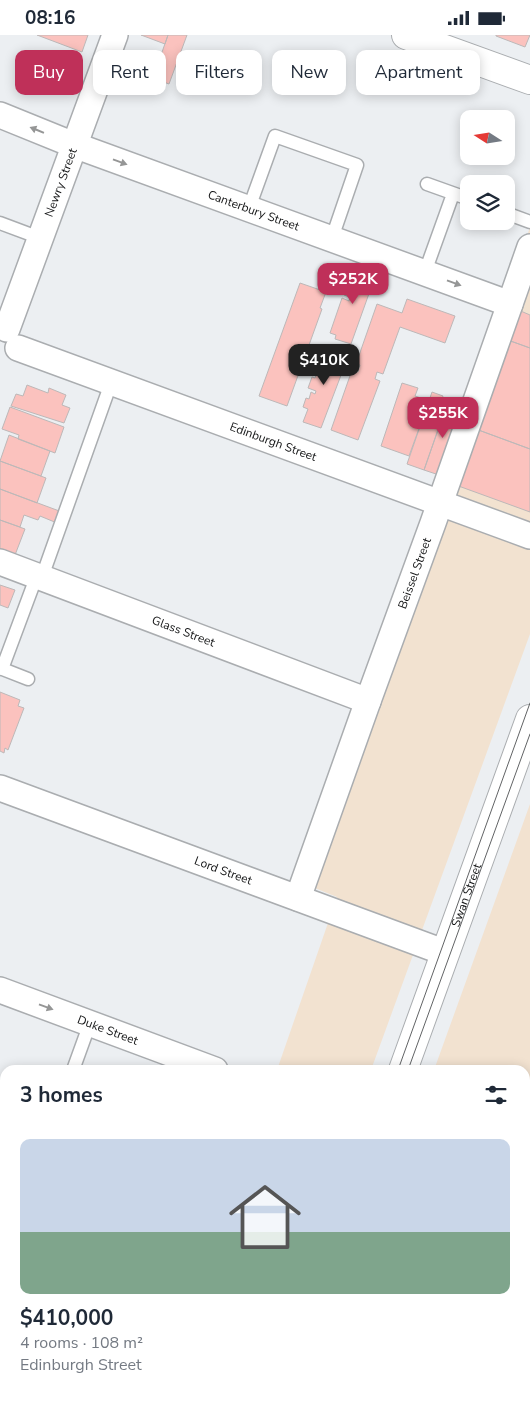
<!DOCTYPE html>
<meta charset="utf-8">
<style>
:root{--surface:#fff;--page:#f2f2f3;--text:#1f2937;--muted:#747a83;--line:#e0e1e3;--accent:#bf3059}
body{margin:0;font-family:"Nunito Sans",sans-serif;background:var(--page);color:var(--text);height:100vh;display:flex;flex-direction:column;font-size:19px;white-space:nowrap}
*{box-sizing:border-box;margin:0}
p{font-size:16px;color:var(--muted)}
.icon{flex:none;width:28px;height:28px;fill:none;stroke:currentColor;stroke-width:2;stroke-linecap:round;stroke-linejoin:round}
.map{position:relative;flex:1;overflow:hidden}
.side{position:absolute;left:0px;top:1030px;width:530px;height:336px;display:flex;flex-direction:column;background:var(--surface);border-radius:15px 15px 0 0;box-shadow:0 2px 12px #0003}
.side>*{flex:none}
.top-card{position:absolute;left:15px;top:15px;width:500px;height:45px;display:flex;gap:10px}
.needle{width:32px;rotate:282deg}
.fabs{position:absolute;left:460px;top:75px;display:grid;gap:10px}
.fabs a{display:grid;place-items:center;width:55px;height:55px;border-radius:10px;background:var(--surface);box-shadow:0 2px 12px #0003;font-size:25px}
.price{position:absolute;translate:-50% -42px;padding:0 11px;border-radius:10px;background:var(--accent);color:#fff;font-size:16px;line-height:32px;filter:drop-shadow(0 1px 2px #0008)}
.price::after{content:'';position:absolute;left:50%;top:30px;width:15px;height:11px;margin-left:-8px;background:inherit;clip-path:polygon(0 0,100% 0,50% 100%)}
.price.selected{background:#222;color:#fff}
ul{padding:0;list-style:none}
li{display:grid;align-content:center;gap:10px;height:265px;padding:0 20px}
li+li{border-top:1px solid var(--line)}
li span{display:grid;place-items:center;height:155px;border-radius:10px;color:#555}
li>.icon{margin-inline-start:auto}
span .icon{width:90px;height:90px;fill:#fffc;stroke-width:1}
li b{font-size:21px}
h2{display:flex;justify-content:space-between;align-items:center;height:60px;padding:0 20px;font-size:21px}
.chip{padding:0 18px;border-radius:10px;background:var(--surface);box-shadow:0 2px 12px #0003;font-size:18px;line-height:45px}
.chip.selected{background:var(--accent);color:#fff}
.status{display:flex;justify-content:space-between;align-items:center;height:35px;padding:0 25px;background:var(--surface);direction:ltr}
.status svg{height:14px;fill:currentColor}
.map>svg:first-child{display:block}
</style>
<div class="status"><b>08:16</b><svg viewBox="0 0 49 12"><path d="M0 12V9h3v3zM5 12V6h3v6zM10 12V3h3v9zM15 12V0h3v12zM26 1h20v11H26zM47 4h2v5h-2z"/></svg></div>
<div class="map">
<svg width="530" height="1366" viewBox="0 0 530 1366">
<rect width="100%" height="100%" fill="#eceff2"/>
<path fill="#f2e2d0" d="M530 192V599L371 1035H277L337 862 295 845 472 363Z
M530 769V1344L525 1342V1035H434Z
M157 1361H255L254 1366H155Z
M319 1361H424L437 1366H318Z"/>
<path fill="#fbc2be" stroke="#bdb8b8" d="M37 0H88L82 17Z
M141 0H168L165 9Z
M168 0H187L169 49 153 43Z
M496 0H530L525 12 496 1Z
M354 231 376 239 351 309 335 304 336 300 330 298 342 263 349 266 350 262 344 260Z
M300 248 326 257 320 273 322 274 287 371 259 361Z
M407 264 455 281 445 308 400 292 383 339 377 337 375 344 380 346 358 405 331 395 352 335 358 337 360 330 356 329 377 269 402 278Z
M516 274 530 280V313L505 304Z
M505 304 530 313V414L473 393Z
M332 312 349 319 321 393 303 387 308 374 303 372 306 363 309 364 311 357 315 359 316 356 308 353 312 342 315 343 321 327 316 325 319 317 329 320Z
M402 348 418 353 415 361 429 366 409 421 381 411Z
M27 350 48 358 49 353 66 360 62 370 70 373 64 388 11 371 16 359 23 361Z
M432 357 443 361 441 367 447 369 424 435 407 429Z
M447 369 462 374 439 440 424 435Z
M10 372 64 392 55 418 18 404 19 400 2 394Z
M473 393 530 414V477L453 449Z
M9 400 50 416 41 441 0 426Z
M0 426 46 443 37 468 0 454Z
M0 454 62 477 57 488 40 481 38 485 24 480 20 492 0 485Z
M0 485 25 494 15 520 0 515Z
M0 550 15 555 8 573 0 570Z
M0 657 20 665 18 671 24 673 8 715 5 713 4 718 0 716Z
M0 1087 5 1089V1129L0 1127Z
M525 1096 530 1098V1130L525 1128Z
M525 1128 530 1130V1220L525 1233Z
M0 1214 5 1216V1249L1 1259Z
M530 1276V1316L525 1314V1290Z
M399 1361H424L426 1362 424 1366H397Z
M426 1362 437 1366H424Z"/>
<g fill="none" stroke-linecap="round" stroke-linejoin="round">
<defs>
<path id="lane" d="M427 149 469 164
M249 173 275 101 357 130 332 203
M506 178 530 187
M0 188 40 203
M425 237 453 159
M42 542 111 348
M0 633 28 644
M2 634 37 540
M73 1035 90 988
M0 1052 5 1054
M525 1272 530 1258
M148 1366 150 1361"/>
<g id="street">
<path id="s1" d="M0 80 74 110 510 269"/>
<path id="s2" d="M7 294 115 0"/>
<path id="s3" d="M18 313 530 501"/>
<path id="s4" d="M0 527 368 666"/>
<path id="s5" d="M0 753 446 918"/>
<path id="s6" d="M298 863 368 666 433 488 530 212"/>
<path id="s7" d="M0 955 215 1035"/>
<path d="M515 1361 527 1366"/>
</g>
<g id="secondary">
<path d="M406 0 530 45"/>
<path id="s8" d="M403 1035 530 684"/>
<path d="M0 1170 5 1171"/>
<path d="M283 1366 285 1361"/>
</g>
</defs>
<use href="#lane" stroke="#aaadb0" stroke-width="15"/>
<use href="#street" stroke="#aaadb0" stroke-width="28"/>
<use href="#secondary" stroke="#aaadb0" stroke-width="30"/>
<use href="#lane" stroke="#fff" stroke-width="12"/>
<use href="#street" stroke="#fff" stroke-width="25"/>
<use href="#secondary" stroke="#fff" stroke-width="28"/>
<path stroke="#616365" stroke-width="1" d="M398 1035 530 668
M408 1035 530 699
M278 1366 280 1361
M289 1366 291 1361"/>
</g>
<defs><path id="oneway-solid" d="M-6-.8H1V-3.2L6.5 0L1 3.2V.8H-6Z" transform="scale(1.25)"/></defs>
<g fill="#959696">
<use href="#oneway-solid" transform="translate(37 95) rotate(-158)"/>
<use href="#oneway-solid" transform="translate(120 127) rotate(20)"/>
<use href="#oneway-solid" transform="translate(454 248) rotate(20)"/>
<use href="#oneway-solid" transform="translate(46 972) rotate(20)"/>
</g>
<g text-anchor="middle" dominant-baseline="central" stroke-width="4.5" stroke-linejoin="round" paint-order="stroke">
<g font-size="12" fill="#141516" stroke="#fafcfe">
<text stroke="none"><textPath href="#s2" startOffset="156">Newry Street</textPath></text>
<text stroke="none"><textPath href="#s1" startOffset="271">Canterbury Street</textPath></text>
<text stroke="none"><textPath href="#s3" startOffset="272">Edinburgh Street</textPath></text>
<text stroke="none"><textPath href="#s6" startOffset="345">Beissel Street</textPath></text>
<text stroke="none"><textPath href="#s4" startOffset="196">Glass Street</textPath></text>
<text stroke="none"><textPath href="#s5" startOffset="238">Lord Street</textPath></text>
<text stroke="none"><textPath href="#s8" startOffset="186">Swan Street</textPath></text>
<text stroke="none"><textPath href="#s7" startOffset="115">Duke Street</textPath></text>
</g>
</g>
</svg>
<div class="fabs">
<a><svg class="needle" viewBox="-14 -14 28 28"><path d="M0-13l5 13h-10z" fill="#e53935"/><path d="M0 13l5-13h-10z" fill="#747a83"/></svg></a>
<a><svg class="icon" aria-label="layers" viewBox="0 0 24 24"><path d="M12 4l9 5-9 5-9-5zM3 14l9 5 9-5"/></svg></a>
</div>
<b class="price" style="left:353px;top:270px">$252K</b>
<b class="price selected" style="left:324px;top:351px">$410K</b>
<b class="price" style="left:443px;top:404px">$255K</b>
<div class="top-card">
<a class="chip selected">Buy</a>
<a class="chip">Rent</a>
<a class="chip">Filters</a>
<a class="chip">New</a>
<a class="chip">Apartment</a>
</div>
<section class="side">
<h2>3 homes<svg class="icon" aria-label="filters" viewBox="0 0 24 24"><path d="M4 7h16M4 17h16"/><circle cx="9" cy="7" r="2"/><circle cx="15" cy="17" r="2"/></svg></h2>
<ul>
<li><span style="background:linear-gradient(#c9d6e8 60%,#7fa58c 0)"><svg class="icon" aria-label="home" viewBox="0 0 24 24"><path d="M3 11l9-7 9 7M6 9v11h12V9"/></svg></span><div><b>$410,000</b><p>4 rooms · 108 m²</p><p>Edinburgh Street</p></div></li>
</ul>
</section>
</div>
